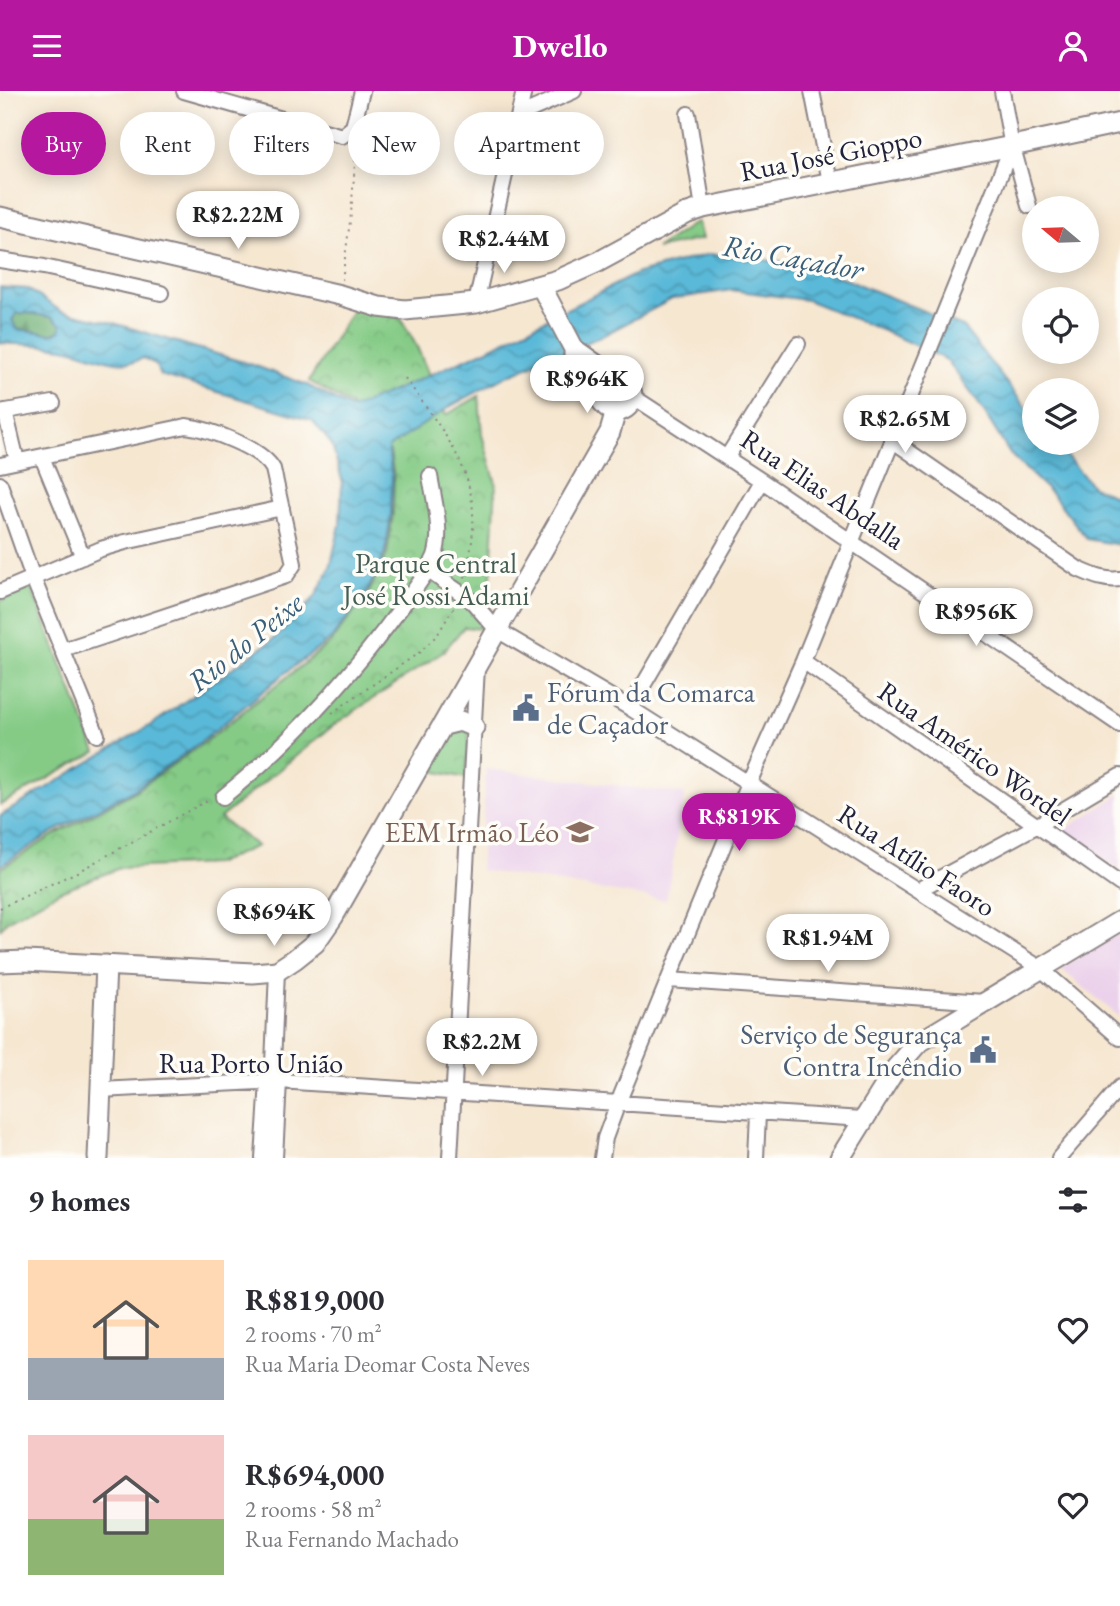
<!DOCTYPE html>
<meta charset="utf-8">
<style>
:root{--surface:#fff;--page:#f7f7f7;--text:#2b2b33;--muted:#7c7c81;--accent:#b5179e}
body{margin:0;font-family:"EB Garamond",serif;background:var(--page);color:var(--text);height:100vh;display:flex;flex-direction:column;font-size:26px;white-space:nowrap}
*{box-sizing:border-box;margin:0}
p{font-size:23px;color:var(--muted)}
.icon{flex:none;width:38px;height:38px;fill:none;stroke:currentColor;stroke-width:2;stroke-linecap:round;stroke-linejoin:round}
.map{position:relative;height:1067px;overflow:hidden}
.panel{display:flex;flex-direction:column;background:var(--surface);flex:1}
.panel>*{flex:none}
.top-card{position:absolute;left:21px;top:21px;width:700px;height:63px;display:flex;gap:14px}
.needle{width:46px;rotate:289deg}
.controls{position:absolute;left:1022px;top:105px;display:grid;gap:14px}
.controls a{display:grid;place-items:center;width:77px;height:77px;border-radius:50%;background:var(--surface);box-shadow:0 4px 18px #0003;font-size:35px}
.price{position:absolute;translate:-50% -60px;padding:0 16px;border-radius:24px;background:#fff;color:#222;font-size:23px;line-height:46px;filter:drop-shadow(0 2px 4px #0008)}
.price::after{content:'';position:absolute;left:50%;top:42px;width:21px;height:16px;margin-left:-10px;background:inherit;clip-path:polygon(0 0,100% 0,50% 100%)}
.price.on{background:var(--accent);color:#fff}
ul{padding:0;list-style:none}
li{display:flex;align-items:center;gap:21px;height:175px;padding:0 28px}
li span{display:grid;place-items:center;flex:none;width:196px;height:140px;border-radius:0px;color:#555}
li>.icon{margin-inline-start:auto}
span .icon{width:84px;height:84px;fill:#fffc;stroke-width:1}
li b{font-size:30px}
h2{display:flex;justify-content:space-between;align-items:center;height:84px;padding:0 28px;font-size:30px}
.tag{padding:0 24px;border-radius:32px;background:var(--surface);box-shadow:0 4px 18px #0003;font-size:24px;line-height:63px}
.tag.on{background:var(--accent);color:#fff}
header{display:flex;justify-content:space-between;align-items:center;height:91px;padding:0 28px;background:var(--accent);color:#fff;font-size:32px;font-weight:700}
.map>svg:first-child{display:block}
</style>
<header><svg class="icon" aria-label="menu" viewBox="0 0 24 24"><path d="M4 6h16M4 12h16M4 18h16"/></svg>Dwello<svg class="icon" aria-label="person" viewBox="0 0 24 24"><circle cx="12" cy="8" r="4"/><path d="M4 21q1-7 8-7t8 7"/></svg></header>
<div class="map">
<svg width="1120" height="1067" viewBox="0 0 1120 1067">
<defs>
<pattern id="forest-firs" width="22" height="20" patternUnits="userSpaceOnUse" patternTransform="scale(1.75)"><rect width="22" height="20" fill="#6caf73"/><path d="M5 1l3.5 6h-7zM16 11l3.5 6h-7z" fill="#588e60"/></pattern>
<pattern id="park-crowns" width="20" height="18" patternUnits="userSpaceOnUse" patternTransform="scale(1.75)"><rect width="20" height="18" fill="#85cb86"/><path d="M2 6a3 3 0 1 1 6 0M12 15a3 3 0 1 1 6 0" fill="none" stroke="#73ae75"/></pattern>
<pattern id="water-waves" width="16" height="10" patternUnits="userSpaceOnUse" patternTransform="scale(1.75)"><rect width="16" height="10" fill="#5ab9d8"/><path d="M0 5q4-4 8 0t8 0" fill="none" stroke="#4a96b0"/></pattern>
</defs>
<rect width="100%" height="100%" fill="#fdfcf7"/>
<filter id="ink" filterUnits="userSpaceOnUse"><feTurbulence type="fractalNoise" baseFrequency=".0143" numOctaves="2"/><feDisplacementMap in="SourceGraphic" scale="14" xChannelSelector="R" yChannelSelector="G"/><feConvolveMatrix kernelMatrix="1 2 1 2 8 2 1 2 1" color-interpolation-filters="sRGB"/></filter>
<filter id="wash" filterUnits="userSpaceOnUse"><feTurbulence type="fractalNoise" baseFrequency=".00686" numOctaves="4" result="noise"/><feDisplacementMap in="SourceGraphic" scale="28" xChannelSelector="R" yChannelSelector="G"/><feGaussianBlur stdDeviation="1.57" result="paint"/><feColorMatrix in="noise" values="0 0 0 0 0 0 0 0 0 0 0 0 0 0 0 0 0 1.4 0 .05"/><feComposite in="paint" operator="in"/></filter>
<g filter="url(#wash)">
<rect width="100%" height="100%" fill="#f6e7d1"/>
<path fill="#ebd1eb" d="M486 678 685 703 666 809 480 779Z
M1120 703V779L1060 742Z
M1120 842V926L1060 877Z"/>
<path fill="url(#forest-firs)" stroke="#476857" stroke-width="2" d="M28 222 51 226 61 233V239L53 243 17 238 12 229 16 223Z"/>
<path fill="url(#park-crowns)" stroke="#547660" stroke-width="2" d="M697 130 702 148 656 158Z
M353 218 400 226 417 256 446 324 479 305 482 344 496 392 489 523 483 538 464 536 443 561 335 633 220 727 257 755 215 773 120 777 60 800 7 830 0 838V778L52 745 134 701 205 651 331 551 369 501 387 463 393 423 394 386 390 361 350 314 309 290Z
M456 632 469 642 466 687 428 679 448 638Z"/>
<path fill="#85cb86" stroke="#547660" stroke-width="2" d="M31 497 96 661 0 714V510Z"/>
<path fill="url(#water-waves)" stroke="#3e6e8a" stroke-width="2" fill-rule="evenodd" d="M709 163 811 174 963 236 1034 327V352H1055L1093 396 1120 407V454L1087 448 1053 404 1010 363 979 313 947 269 884 240 807 209 731 199 672 208 602 245 504 286 451 315 388 357 392 387 391 424 385 462 368 499 331 548 285 582 205 648 134 699 53 741 0 775V725L154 632 278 545 315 506 330 477 340 434 342 389 332 354 312 329 160 284 155 273 143 267C121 279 94 264 73 259 50 253 23 254 0 252V196L28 198 61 220 114 232 253 274 307 294 352 318 486 259 638 182ZM28 222 51 226 60 233 61 239 53 243 17 238 12 229 16 223Z"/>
</g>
<g filter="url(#ink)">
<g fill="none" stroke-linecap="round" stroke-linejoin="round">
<defs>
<path id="street" d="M184 0 342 45 353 36 362 0
M812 0 830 91
M1002 0 1011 51
M688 23 703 117
M519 24 574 0
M1014 60 1029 115
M0 169 44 176 161 202
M476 212 524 0
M632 305 762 390 1120 634
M5 320 17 370
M0 321 53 312
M892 349 1078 478C1092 484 1104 490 1120 488
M42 366 83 466
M727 366 798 253
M0 374 186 335C209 338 262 357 273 378L294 473 286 485 63 559
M0 393 33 487 97 644
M427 479 471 509 497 539 630 617 1040 877 1120 947
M0 501 101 458 125 451 282 417
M803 570 1120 793
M630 617 762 390
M223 706C290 652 352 584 403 514 414 499 428 482 435 465 443 440 434 409 430 385
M918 799 1036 735 1120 685
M669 889 984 911
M100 999 279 990 863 1028
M263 1067 268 990 273 973 277 880
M275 1067 279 990 275 981
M450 1067 477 576
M602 1067 605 1047 618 1012 749 692 803 570 1010 60
M756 1067 758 1023
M1059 1067 1120 996"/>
<path id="secondary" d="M1017 54 1120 32
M0 126 340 204 379 216 405 219 476 212 558 189 598 171 688 122 703 117 1007 56
M541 195 574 258V265L603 312
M574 258 618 289
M602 305a15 15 0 1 1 30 0a15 15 0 1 1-30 0Z
M444 634 460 630 474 636
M0 871 26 870 253 882 277 880 295 868 315 852 333 826 610 341 616 320
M98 1067 106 874
M840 1067 896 977 918 952 1120 830"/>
</defs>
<use href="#street" stroke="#8c8486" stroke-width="18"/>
<use href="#secondary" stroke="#8c8486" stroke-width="23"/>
<path stroke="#8c8486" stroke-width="2" stroke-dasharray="2 5" stroke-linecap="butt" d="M342 189 351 123 357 48
M405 287C458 361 490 394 464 490
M332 622 420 561 438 543 455 514
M0 817 79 780 210 708"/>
<use href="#street" stroke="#fff" stroke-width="14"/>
<use href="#secondary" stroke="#fff" stroke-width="19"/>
</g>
</g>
<defs>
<symbol id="civic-bare" viewBox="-9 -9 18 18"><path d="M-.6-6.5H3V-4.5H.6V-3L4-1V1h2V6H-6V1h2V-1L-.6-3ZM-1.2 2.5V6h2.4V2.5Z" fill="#5c6f8a" stroke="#fdfcf7" stroke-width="2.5" paint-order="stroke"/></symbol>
<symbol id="school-bare" viewBox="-9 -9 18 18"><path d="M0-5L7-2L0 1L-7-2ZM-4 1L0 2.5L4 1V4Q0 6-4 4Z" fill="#8d6e63" stroke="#fdfcf7" stroke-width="2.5" paint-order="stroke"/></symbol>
</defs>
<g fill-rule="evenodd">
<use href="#civic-bare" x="507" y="598" width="38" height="38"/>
<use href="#school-bare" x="561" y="722" width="38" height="38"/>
<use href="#civic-bare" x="964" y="940" width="38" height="38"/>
</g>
<g text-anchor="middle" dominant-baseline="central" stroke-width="7" stroke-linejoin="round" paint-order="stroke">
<g font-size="28" fill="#22223b" stroke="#fdfcf7">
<text transform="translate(831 63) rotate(-11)">Rua José Gioppo</text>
<text transform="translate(823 398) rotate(34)">Rua Elias Abdalla</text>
<text transform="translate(975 662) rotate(35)">Rua Américo Wordel</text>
<text transform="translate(917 769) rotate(33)">Rua Atílio Faoro</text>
<text x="251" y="972">Rua Porto União</text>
</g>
<g font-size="28" fill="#455d55" stroke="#fdfcf7">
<text x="436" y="472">Parque Central<tspan x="436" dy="32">José Rossi Adami</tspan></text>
</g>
<g font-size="28" fill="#4e5e75" stroke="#fdfcf7" text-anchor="start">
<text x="547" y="601">Fórum da Comarca<tspan x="547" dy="32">de Caçador</tspan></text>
<text x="962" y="943" text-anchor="end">Serviço de Segurança<tspan x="962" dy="32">Contra Incêndio</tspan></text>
</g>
<g font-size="28" fill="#785e54" stroke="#fdfcf7" text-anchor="end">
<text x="559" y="741">EEM Irmão Léo</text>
</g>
<g font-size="30" font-style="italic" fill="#385e7a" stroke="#fdfcf7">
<text transform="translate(793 166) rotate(10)">Rio Caçador</text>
<text transform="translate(245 551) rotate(-39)">Rio do Peixe</text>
</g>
</g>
</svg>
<div class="controls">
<a><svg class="needle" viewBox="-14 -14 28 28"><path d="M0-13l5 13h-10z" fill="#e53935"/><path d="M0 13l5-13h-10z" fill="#7c7c81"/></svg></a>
<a><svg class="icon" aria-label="locate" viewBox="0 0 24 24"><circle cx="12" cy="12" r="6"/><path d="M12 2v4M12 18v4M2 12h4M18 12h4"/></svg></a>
<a><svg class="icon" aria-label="layers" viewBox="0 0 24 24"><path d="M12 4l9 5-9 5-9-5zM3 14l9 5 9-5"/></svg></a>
</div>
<b class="price" style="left:238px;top:160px">R$2.22M</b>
<b class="price" style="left:504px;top:184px">R$2.44M</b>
<b class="price" style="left:587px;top:324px">R$964K</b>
<b class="price" style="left:905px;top:364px">R$2.65M</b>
<b class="price" style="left:976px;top:557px">R$956K</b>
<b class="price on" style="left:739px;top:762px">R$819K</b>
<b class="price" style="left:274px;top:857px">R$694K</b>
<b class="price" style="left:828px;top:883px">R$1.94M</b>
<b class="price" style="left:482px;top:987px">R$2.2M</b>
<div class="top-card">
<a class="tag on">Buy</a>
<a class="tag">Rent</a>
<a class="tag">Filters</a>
<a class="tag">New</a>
<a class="tag">Apartment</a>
</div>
</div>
<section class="panel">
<h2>9 homes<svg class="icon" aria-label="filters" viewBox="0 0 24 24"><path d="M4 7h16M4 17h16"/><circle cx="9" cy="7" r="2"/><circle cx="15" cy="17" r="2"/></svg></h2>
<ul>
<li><span style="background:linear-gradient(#ffd9b3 70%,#9aa5b1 0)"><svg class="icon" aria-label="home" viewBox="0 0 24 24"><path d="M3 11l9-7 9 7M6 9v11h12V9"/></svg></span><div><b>R$819,000</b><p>2 rooms · 70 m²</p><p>Rua Maria Deomar Costa Neves</p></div><svg class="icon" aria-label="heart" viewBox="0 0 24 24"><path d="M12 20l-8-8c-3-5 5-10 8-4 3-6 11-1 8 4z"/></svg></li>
<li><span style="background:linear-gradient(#f6c9c9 60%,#8fb573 0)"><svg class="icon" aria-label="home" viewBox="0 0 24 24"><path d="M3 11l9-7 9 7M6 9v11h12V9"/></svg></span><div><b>R$694,000</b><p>2 rooms · 58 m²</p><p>Rua Fernando Machado</p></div><svg class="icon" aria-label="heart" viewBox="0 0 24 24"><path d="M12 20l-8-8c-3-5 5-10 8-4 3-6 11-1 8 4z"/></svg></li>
</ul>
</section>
